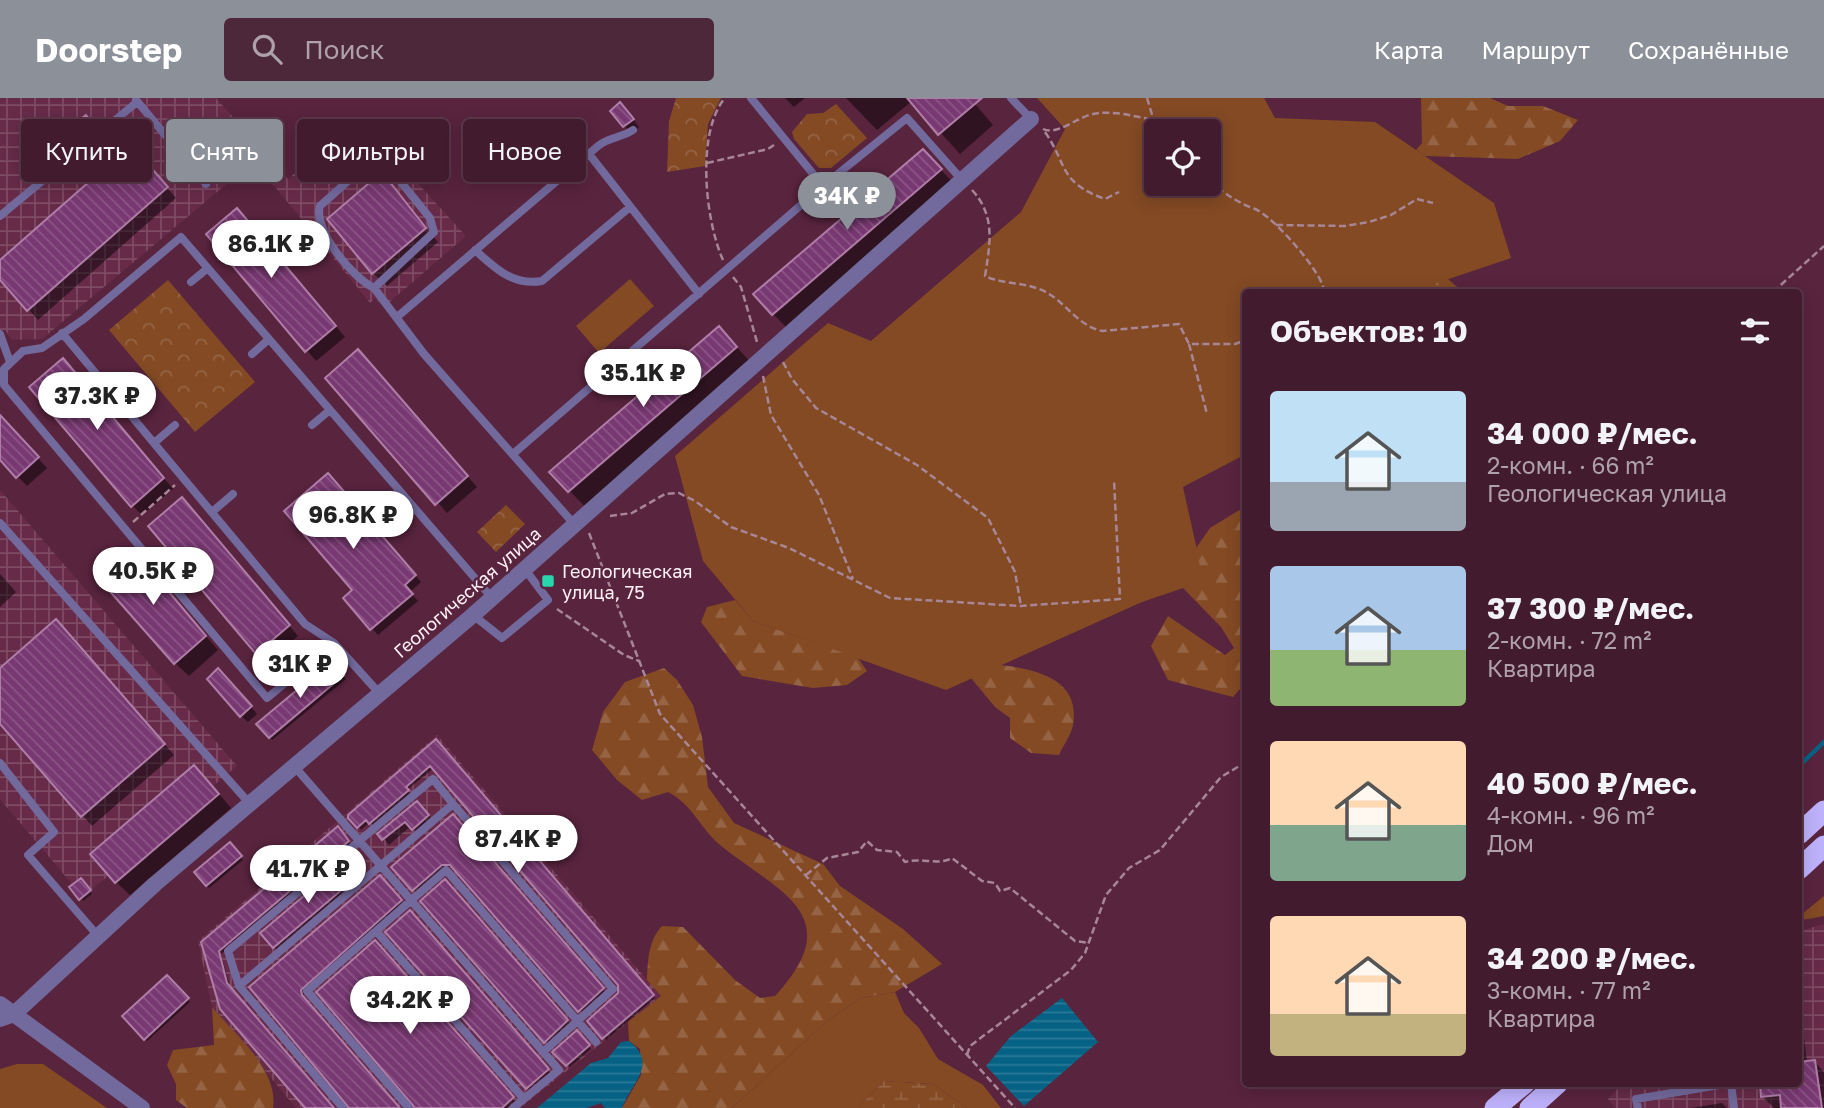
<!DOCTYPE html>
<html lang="ru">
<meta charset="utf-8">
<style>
:root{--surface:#431b2e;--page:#4d283a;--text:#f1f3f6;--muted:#afa1aa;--line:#5b394a;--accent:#8c9099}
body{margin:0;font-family:"Golos Text",sans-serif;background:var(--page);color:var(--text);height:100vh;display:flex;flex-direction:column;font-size:26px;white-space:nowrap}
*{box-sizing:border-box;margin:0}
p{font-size:23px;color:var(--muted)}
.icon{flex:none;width:38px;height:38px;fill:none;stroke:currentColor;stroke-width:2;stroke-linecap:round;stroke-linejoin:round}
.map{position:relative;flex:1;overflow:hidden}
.panel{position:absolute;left:1242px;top:191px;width:560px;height:798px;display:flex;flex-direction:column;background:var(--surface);border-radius:7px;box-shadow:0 4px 18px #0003,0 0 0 2px var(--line)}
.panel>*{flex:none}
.banner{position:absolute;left:21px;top:21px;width:665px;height:63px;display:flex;gap:14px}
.buttons{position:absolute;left:1144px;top:21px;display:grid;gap:14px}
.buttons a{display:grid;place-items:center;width:77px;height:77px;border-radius:7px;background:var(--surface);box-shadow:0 4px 18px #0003,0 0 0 2px var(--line);font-size:35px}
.price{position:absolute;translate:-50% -60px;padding:0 16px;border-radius:24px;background:#fff;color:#222;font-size:23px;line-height:46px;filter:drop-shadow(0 2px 4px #0008)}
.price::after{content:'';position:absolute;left:50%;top:42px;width:21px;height:16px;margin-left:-10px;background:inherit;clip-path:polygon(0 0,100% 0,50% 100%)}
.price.selected{background:var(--accent);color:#fff}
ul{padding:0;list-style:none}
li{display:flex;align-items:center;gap:21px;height:175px;padding:0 28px}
li span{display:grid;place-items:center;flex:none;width:196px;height:140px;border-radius:7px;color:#555}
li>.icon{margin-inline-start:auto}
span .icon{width:84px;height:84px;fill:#fffc;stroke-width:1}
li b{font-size:30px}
h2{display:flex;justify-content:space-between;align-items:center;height:84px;padding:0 28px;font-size:30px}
.tag{padding:0 24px;border-radius:7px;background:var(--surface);box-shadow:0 4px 18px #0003,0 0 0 2px var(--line);font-size:24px;line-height:63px}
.tag.selected{background:var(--accent);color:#fff}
header{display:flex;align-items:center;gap:42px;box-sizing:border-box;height:98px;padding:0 35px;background:var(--accent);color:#fff}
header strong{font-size:33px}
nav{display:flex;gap:38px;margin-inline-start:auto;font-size:24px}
.search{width:490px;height:63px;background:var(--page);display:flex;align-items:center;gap:18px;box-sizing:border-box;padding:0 24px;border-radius:7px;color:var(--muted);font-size:26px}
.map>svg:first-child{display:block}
</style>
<header>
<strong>Doorstep</strong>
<div class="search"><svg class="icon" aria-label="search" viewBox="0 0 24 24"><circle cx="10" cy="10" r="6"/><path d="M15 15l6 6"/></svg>Поиск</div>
<nav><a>Карта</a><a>Маршрут</a><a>Сохранённые</a></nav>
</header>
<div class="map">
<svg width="1824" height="1010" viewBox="0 0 1824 1010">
<defs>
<pattern id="industrial-grid" width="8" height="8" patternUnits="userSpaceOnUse" patternTransform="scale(1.75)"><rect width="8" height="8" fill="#672b49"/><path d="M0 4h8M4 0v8" fill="none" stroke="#7e4a64"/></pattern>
<pattern id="forest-firs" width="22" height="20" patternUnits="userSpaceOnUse" patternTransform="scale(1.75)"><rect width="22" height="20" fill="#834a24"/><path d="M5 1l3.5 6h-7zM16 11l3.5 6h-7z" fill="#966444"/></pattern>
<pattern id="wetland-marsh" width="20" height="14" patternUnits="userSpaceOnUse" patternTransform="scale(1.75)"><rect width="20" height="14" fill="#834a24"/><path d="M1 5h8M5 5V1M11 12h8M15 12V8" fill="none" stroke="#966444"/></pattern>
<pattern id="park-crowns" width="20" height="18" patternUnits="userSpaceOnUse" patternTransform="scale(1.75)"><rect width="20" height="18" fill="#834a24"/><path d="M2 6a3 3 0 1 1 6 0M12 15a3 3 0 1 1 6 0" fill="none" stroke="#966444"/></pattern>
<pattern id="water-rules" width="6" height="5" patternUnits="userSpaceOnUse" patternTransform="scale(1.75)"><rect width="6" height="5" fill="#056285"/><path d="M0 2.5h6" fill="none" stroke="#2a7997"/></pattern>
<pattern id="building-back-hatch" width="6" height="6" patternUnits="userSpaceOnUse" patternTransform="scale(1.75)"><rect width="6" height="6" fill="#783871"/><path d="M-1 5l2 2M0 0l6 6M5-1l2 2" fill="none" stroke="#8c5586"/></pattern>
</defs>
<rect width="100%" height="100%" fill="#59243e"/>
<path fill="url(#industrial-grid)" d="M0 0H216L288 81 358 20 466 138 384 209 375 200 370 205 254 63 42 241 12 242 5 232 0 233Z
M0 392 237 668 213 688 219 696 118 782 115 785 108 778 79 802 69 790 72 786 0 701Z
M437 637 661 898 520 1010H296L212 909 198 843Z
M1824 826V1010H1615L1608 1001 1623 985H1799V833Z"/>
<path fill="#834a24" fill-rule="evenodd" d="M1037 0H1264L1275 20 1375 24 1494 105 1511 160 1437 185 1433 194H1246V356L1183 389 1204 483 1142 504 946 592 753 523 703 463 675 358 828 225 871 243 1021 114 1065 31ZM1157 33H1209V86H1157Z
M630 181 654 208 599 255 576 228Z
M1824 798V818L1802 822V816Z
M895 894 904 915 919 930 938 961 983 987 1001 1010H967L933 986 884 983 857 1010H732L827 923 861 900Z
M17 966H43L107 1010H0V971Z"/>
<path fill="url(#forest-firs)" d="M1421 0H1490L1508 8H1543L1578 22 1560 43 1518 61 1425 58 1416 52 1422 45Z
M1448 181 1463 194H1433L1436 185Z
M1246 408V584L1233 599 1168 582 1151 548 1168 518 1225 557 1234 550 1221 529 1183 490 1203 482 1196 450 1210 430Z
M735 502 753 523 858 560 867 573 847 587 813 590 742 578 701 524 707 509Z
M1000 567C1036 571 1081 581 1073 627 1071 637 1063 648 1059 657L1031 655 1010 640V620L995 609 971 580Z
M664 570 677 582 693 607 702 639 708 689 734 725 823 766 840 788 903 831 942 866 895 894 861 900 827 923 732 1010H622L641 977 640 951 629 943 628 924 661 898 647 882C648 862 648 843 662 828L683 829 735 882 760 900 775 898C850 817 778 794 720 747 700 730 692 706 668 694L642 702 617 682 592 652 603 614 625 584Z
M212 909C235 937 279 972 273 1010H187L176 1002V986L167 967 173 952 214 947Z"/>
<path fill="url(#wetland-marsh)" d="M884 983 933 986 967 1010H857Z"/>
<path fill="url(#park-crowns)" d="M676 0H721L708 26 705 68 667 74 669 23Z
M836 6 867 40 831 70H819L794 41 792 34 807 16 823 15Z
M168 182 255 284 195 334 109 232Z
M506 407 525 426 496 454 477 434Z"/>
<path fill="url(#water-rules)" d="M1062 900 1098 944 1024 1008 986 968 1011 938Z
M629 943C659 966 631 985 622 1010H605L601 1005 586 1010H537L591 965 608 960 621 944Z"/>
<path fill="#0007" d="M785 0H805L794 9Z
M846 0H970L993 27 960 56 912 3 877 32Z
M612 13H627L639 29 631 35Z
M92 25 101 37 67 65 51 47Z
M923 53 960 92 793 236 773 216Z
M141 59 176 100 38 222 0 180V164Z
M382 77 438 144 387 188 373 175Z
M237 112 345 239 316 263 208 136Z
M719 230 756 270 589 413 552 374Z
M368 263 477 389 447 415 328 280Z
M73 273 173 391 142 417 132 407Z
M0 319 47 370 27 388 0 360Z
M334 384 421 484 410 494 418 503 378 537 345 500 354 492Z
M191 412 298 538 267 564 258 554Z
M133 453 218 552 189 578 175 565Z
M0 476 16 494 0 509Z
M66 533 174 657 92 728 0 624V572Z
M332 565 346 581 272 642 259 626Z
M225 579 257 616 248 624 241 618Z
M436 644 655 900 606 942 589 924 620 896V887L434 670 407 692 410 696 373 727 370 724 361 732 350 717Z
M208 683 231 710 130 797 116 784Z
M423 710 434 724 419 737 411 728 389 747 380 736Z
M453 718 605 894 582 915 454 769H445L416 794 393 769Z
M340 733 351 746 221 856 230 889 333 1010H307L222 910 203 845Z
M230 747 243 762 209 790 197 775Z
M344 767 358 783 277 852 262 835Z
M380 779 403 805 305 891 303 899 399 1010H349L251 889Z
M81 782 92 796 83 803 71 790Z
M445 784 570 926 548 946 423 803Z
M410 814 550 974 529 991 388 834Z
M375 845 515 1003 507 1010H415Z
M167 879 190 904 147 943 124 918Z
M1799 898 1807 965 1815 964 1824 974V1010H1774L1763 999 1799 985Z
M577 935 591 951 570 969 555 954Z
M1722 1005 1727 1010H1690Z"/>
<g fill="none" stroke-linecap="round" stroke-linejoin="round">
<path stroke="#056285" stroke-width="4.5" d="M1799 668 1824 644"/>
</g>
<path fill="url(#building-back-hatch)" stroke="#af7da7" stroke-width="2" d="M907 0H982L938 37Z
M620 4 634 21 623 29 610 13Z
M86 17 96 30 59 60 48 47Z
M131 47 168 89 27 213 0 182V162Z
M923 51 942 71 772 217 753 196Z
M382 74 426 130 372 176 327 121Z
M237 110 336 228 305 254 206 136Z
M719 228 737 249 568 394 549 374Z
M358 251 468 378 435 407 325 280Z
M63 260 164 380 131 409 29 289Z
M0 317 39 359 16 380 0 362Z
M328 375 416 477 405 487 413 496 370 532 343 500 352 492 284 413Z
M182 399 290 527 256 556 148 428Z
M133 451 206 538 174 566 99 481Z
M56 521 165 646 81 719 0 626V570Z
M332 563 344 577 269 640 256 626Z
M218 570 252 608 240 619 207 581Z
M436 641 654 897 602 941 587 923 618 895V887L430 668 406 689 409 692 369 726 366 722 357 730 348 720V717Z
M194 667 219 696 115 785 90 756Z
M417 703 429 717 412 732 405 724 382 742 377 736Z
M453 716 604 890 578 914 450 767H442L412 793 391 769Z
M338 728 349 743 219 853 227 885 334 1010H305L220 911 201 844Z
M230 744 242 758 206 788 194 774Z
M344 764 357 779 273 850 260 835Z
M380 777 402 802 301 892 302 897 400 1010H349L249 889Z
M81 780 91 792 79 802 69 789Z
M445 781 568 922 544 945 420 803Z
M410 812 549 971 526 991 385 834Z
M375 842 514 999 502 1010H415L316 894Z
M167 877 189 900 144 942 122 918Z
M577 932 590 947 566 968 552 954Z
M1815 962 1822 1010H1781L1780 997 1761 999 1760 985H1799V964Z"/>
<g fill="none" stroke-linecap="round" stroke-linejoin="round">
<path stroke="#a88696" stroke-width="2.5" stroke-dasharray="7 3.5" stroke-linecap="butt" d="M1147 0 1157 33
M1043 31C1057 38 1077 19 1093 16 1113 12 1133 18 1153 22
M1045 34C1068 67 1058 84 1105 101L1119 94
M707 65 768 51 774 47
M1209 83C1228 97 1234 103 1255 111 1273 118 1325 177 1324 194
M972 92C996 118 990 146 985 178 1002 186 1021 184 1039 191 1064 200 1075 227 1102 233L1179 226 1189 246H1235L1246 242
M1276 127 1345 128 1369 124 1391 117 1417 101 1433 105
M723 162C705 122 696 34 725 0
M733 179 741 189 757 244
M1325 190 1335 194
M1773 194 1824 148
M1189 246 1207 316
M783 264 792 281 816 310 917 367 988 420 1015 474 1021 508
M763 278 771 317 819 397 853 481
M610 418 632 415 665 396 679 395 695 403 731 429 789 450 890 500 1021 508 1120 501 1114 382
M133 424 175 387
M589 435 660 616 1015 1010
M557 511 624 557 639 563
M806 777 827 760 858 754 867 743 877 752 897 754 905 764C921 759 938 768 952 760L982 783 995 785 1000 793 1010 790 1075 843 1089 845
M967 957 970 948 1071 872 1085 855 1106 797 1129 770 1160 752 1221 679 1246 664"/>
<path stroke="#72699c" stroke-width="8" d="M751 0 823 88
M1011 0 1031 21
M136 2 206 86
M589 56 699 196
M0 118 137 4
M475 152C496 171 513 188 542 183L630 109
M191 184 208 170
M374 190 434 134 430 120 388 68 378 64 368 65 320 108C313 133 353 180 374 190L424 256 574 426
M397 219 598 48C609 39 621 40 633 32
M62 235 305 526 334 545 380 596
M0 236 10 264
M252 256 269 241
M312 327 330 312
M154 345 175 327
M513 356 823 88 907 20 962 82
M382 408 399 393
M212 414 233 396
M0 425 250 706
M473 517 502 540 548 502 524 470
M334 545 267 600 4 287V271L23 253 42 250 84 221 181 139 492 500
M0 665 54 734 28 757 98 838
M294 668 559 972 513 1010
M376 833 524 1001
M239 888 228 853 433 681 453 706
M1731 985 1734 1010
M343 1010 239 888 453 706 613 891 543 954
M409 1010 307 893 446 772 596 944
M1638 1010 1636 1001 1731 985"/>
<path stroke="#72699c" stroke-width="16" d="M0 906 142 1010
M0 921 14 916 155 786 473 517 1031 21"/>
<path stroke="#beb1fc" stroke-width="21" d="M1799 736 1824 713
M1799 771 1824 748
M1495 1010 1525 985
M1530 1010 1558 985"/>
</g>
<rect fill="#28d5ad" stroke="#59243e" stroke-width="2.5" x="541" y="476" width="14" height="14" rx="3.5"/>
<g text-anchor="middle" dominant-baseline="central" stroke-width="5" stroke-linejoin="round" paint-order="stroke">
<g font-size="18" fill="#fef0f5" stroke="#59243e" text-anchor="start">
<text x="562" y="473">Геологическая<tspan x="562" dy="21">улица, 75</tspan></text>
</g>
<g font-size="18" fill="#fef0f5" stroke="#59243e">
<text transform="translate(467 494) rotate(-41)">Геологическая улица</text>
</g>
</g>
</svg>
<div class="buttons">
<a><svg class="icon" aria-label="locate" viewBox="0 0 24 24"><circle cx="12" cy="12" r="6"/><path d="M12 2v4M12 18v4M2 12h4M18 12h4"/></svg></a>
</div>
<b class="price selected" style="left:847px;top:134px">34K ₽</b>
<b class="price" style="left:271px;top:182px">86.1K ₽</b>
<b class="price" style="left:643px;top:311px">35.1K ₽</b>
<b class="price" style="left:97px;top:334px">37.3K ₽</b>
<b class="price" style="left:353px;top:453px">96.8K ₽</b>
<b class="price" style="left:153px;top:509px">40.5K ₽</b>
<b class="price" style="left:300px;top:602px">31K ₽</b>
<b class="price" style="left:518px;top:777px">87.4K ₽</b>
<b class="price" style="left:308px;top:807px">41.7K ₽</b>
<b class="price" style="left:410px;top:938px">34.2K ₽</b>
<div class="banner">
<a class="tag">Купить</a>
<a class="tag selected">Снять</a>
<a class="tag">Фильтры</a>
<a class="tag">Новое</a>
</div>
<section class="panel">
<h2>Объектов: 10<svg class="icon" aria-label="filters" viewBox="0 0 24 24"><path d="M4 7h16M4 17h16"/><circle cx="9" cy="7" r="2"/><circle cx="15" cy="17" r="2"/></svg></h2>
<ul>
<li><span style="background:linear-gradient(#bfe0f5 65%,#9aa5b1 0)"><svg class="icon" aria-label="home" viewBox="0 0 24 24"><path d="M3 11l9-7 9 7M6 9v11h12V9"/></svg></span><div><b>34 000 ₽/мес.</b><p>2-комн. · 66 m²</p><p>Геологическая улица</p></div></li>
<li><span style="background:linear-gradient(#a9c7e8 60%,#8fb573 0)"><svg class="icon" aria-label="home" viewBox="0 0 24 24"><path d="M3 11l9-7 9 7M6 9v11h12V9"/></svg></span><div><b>37 300 ₽/мес.</b><p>2-комн. · 72 m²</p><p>Квартира</p></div></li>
<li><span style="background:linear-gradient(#ffd9b3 60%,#7fa58c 0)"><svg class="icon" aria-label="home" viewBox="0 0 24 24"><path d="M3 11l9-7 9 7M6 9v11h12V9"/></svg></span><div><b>40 500 ₽/мес.</b><p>4-комн. · 96 m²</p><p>Дом</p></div></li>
<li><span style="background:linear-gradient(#ffd9b3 70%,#c2b280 0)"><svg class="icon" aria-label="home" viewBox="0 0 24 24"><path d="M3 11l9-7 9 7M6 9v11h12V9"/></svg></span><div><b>34 200 ₽/мес.</b><p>3-комн. · 77 m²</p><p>Квартира</p></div></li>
</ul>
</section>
</div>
